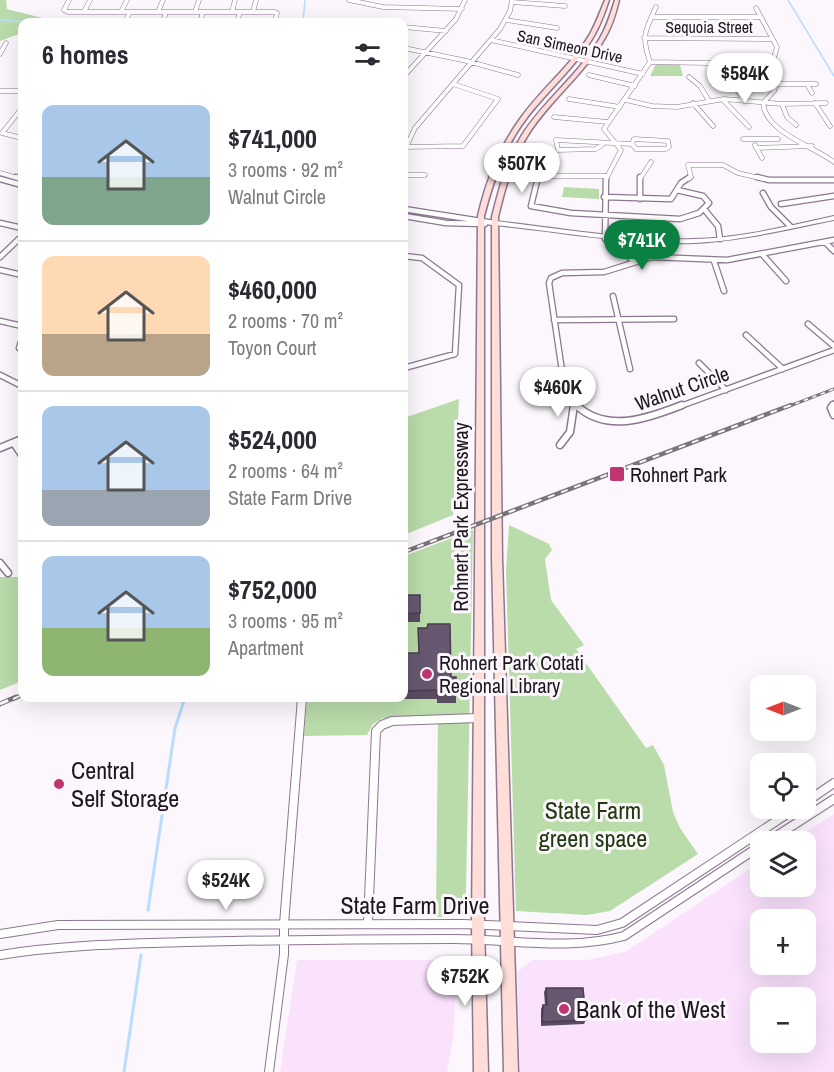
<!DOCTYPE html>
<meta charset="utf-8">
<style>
:root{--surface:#fff;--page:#f7f7f7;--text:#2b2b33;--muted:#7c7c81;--line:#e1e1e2;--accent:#0b8043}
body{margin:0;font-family:"Archivo Narrow",sans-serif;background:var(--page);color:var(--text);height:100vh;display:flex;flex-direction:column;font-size:22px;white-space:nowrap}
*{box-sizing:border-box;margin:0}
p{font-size:20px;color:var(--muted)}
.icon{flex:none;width:33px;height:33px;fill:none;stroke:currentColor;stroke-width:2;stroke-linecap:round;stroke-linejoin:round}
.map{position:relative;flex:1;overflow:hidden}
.drawer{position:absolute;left:18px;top:18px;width:390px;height:684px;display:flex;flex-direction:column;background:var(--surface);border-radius:12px;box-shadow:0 6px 24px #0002}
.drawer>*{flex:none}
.needle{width:39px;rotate:270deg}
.controls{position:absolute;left:750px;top:675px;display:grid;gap:12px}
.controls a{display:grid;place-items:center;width:66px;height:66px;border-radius:12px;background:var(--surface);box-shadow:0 6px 24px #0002;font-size:30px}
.price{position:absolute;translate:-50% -51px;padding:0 14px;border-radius:21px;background:#fff;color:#222;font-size:20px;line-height:39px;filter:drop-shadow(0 2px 3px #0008)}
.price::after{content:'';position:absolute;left:50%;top:36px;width:18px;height:14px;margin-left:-9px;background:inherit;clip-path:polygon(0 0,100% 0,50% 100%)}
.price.current{background:var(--accent);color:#fff}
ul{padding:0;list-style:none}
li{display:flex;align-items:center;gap:18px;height:150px;padding:0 24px}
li+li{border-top:2px solid var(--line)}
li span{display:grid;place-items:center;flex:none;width:168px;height:120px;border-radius:12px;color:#555}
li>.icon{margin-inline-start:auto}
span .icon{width:72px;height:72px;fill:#fffc;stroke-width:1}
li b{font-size:26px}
h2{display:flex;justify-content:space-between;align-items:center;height:72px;padding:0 24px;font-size:26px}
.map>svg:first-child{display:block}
</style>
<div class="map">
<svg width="834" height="1072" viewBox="0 0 834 1072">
<rect width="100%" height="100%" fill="#fbf7fc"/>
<path fill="#fae2fd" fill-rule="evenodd" d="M834 814V1072H520L517 972 533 960H587L625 952 760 862V886H806V842L792 841ZM760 920H806V964H760ZM760 998H806V1042H760Z
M297 960H450L455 975 456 994 453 1037 447 1072H280Z"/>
<path fill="#badbaa" d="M0 0H6L7 9 58 22H22V33L0 41Z
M656 64 680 65 683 76H650Z
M564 187 599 189V199L562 197Z
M459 399 453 515 404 535V418Z
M509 525 549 544 552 550 545 559 551 600 584 645 576 649 646 748 653 745 664 765 673 812 680 828 698 854 610 911 587 915 516 911 506 570Z
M473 530 466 891 462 909 449 917H436L438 718H383L373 724 367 735 304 736 307 698H404V556Z
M0 577H22V681L0 690Z"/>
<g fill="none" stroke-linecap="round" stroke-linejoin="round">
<path stroke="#b8deff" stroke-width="1.5" d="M788 0 834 76
M0 20 32 22
M303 22 305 0"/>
<path stroke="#b8deff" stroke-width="3" d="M148 910 175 728 185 698
M124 1072 141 955"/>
<defs>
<path id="minor-far3" d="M69 0 64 10 68 12H275L277 13 275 22
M349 0 383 7 462 9
M512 2 565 6
M756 8 777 47 770 71 776 84 774 91 763 103C765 132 813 146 834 162
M84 12 90 0
M121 12 127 0
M158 12 163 0
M195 12 199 0
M232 12 235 0
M253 12 256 0
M653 17H761
M506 20 557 28
M125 22 130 12
M163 22 166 12
M200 22 203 12
M237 22 240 12
M404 27 446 31
M644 38 773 39
M491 40 643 74
M404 48 467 61 518 75
M0 54 6 43
M650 62 771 64
M589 75 635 86
M404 76 456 19 465 0
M689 77 700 86 709 101
M729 78 744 101
M776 84H816
M807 84 812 93
M0 91H22
M569 99 620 107
M626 100 652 106 677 107 724 99 782 104 826 103
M723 100 749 127
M693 103 713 126
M815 103 830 126
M782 104 787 117 796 125
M22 108 2 133 22 138
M554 117 608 122
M634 139 668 141 669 147 666 149H636L632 144Z
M743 139H778
M602 145 596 149 558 150 556 140 632 144
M755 145 762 158
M404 147 463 146 498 99 453 84
M406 147 415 128 500 29 510 11 512 0
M756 148 812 146
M0 173 21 179
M404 175H425
M537 179 538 176H606
M606 179 621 150 604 129 650 62C641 36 645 31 656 7
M640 179 651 162
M688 179 691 177 688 165H723L738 173 764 179"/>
<path id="minor-far2" d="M16 177 22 179
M538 177 531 206 571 213 680 219 699 213 709 203 703 196 677 190
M606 177 605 239 634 261
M757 177 769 180H834
M0 179 22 185
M763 193 771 207 790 226
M604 197 671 199 681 183 690 177
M640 199V177
M781 204 834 196
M404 209 494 223
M704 209 718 226 720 239
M404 216 446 223 485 224
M0 223 22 228
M617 237 632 258
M825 242 834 251
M762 254 786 281
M404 256 422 258 459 285 455 354 404 368
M0 257 22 236
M714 261 724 291
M0 270 22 275
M613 296 630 369
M554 320 674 319
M0 321 22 326
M808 324 834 346
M746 335 783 369
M22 339 19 348 22 350
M699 363 726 390
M0 375 22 386
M573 407 574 404
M578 407 565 391 549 283 551 278 562 273 604 272 652 257 727 260 834 240
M678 407 834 350
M832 407 834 404"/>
<path id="minor-far1" d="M576 405C607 434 649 418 682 405
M833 405 831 408 834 415
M14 443 22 455
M560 445 570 432 574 405
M0 448 22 439
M0 563 8 573"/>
<path id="minor" d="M806 802 834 783
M767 842 834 799
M368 923 376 731 382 725 392 721 478 718
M0 934 58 925 463 924 597 930 622 923 796 808
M0 955C62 945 123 944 185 942 274 940 364 939 453 939 511 939 567 951 624 936L760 846
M269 1072 284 954V924L302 698"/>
<path id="tertiary" d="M834 216V220C788 229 741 241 694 243 627 245 560 231 494 225L491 223 494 221C560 228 627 241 694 239 741 238 788 226 834 216Z"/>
<path id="secondary" d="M605 0H609C605 12 601 23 595 34 577 66 548 90 526 119 504 148 493 182 484 216V924L488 1072H474L472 924 478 216C486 181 499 148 520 119 541 89 571 66 590 34 596 23 600 12 605 0Z
M615 0H619C616 13 612 26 605 38 584 75 550 100 528 135 512 160 505 189 498 217L502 558 518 1072H504L492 558V217C499 189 506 160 522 135 544 100 579 75 600 38 607 26 611 13 615 0Z"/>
</defs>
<use href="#minor-far3" stroke="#8c7790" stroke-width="5"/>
<use href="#minor-far2" stroke="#8c7790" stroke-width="7"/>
<use href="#minor-far1" stroke="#8c7790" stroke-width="9"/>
<use href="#minor" stroke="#8c7790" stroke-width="10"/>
<use href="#tertiary" stroke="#8c7790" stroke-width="2"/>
<use href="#secondary" stroke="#8c7790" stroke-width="3"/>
<use href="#minor-far3" stroke="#fff" stroke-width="4"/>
<use href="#minor-far2" stroke="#fff" stroke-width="4.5"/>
<use href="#minor-far1" stroke="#fff" stroke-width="6"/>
<use href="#minor" stroke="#fff" stroke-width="8"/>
<use href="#tertiary" fill="#fff" fill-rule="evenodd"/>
<use href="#secondary" fill="#ffddd8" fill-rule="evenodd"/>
<defs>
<path id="rail-far2" d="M787 407 834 389"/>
<path id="rail-far1" d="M404 552 791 405
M13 699 22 695"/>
<path id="rail" d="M0 704 16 697"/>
</defs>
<use href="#rail-far2" stroke="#79737a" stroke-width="3"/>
<use href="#rail-far1" stroke="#79737a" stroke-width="4.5"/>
<use href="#rail" stroke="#79737a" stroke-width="5"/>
<use href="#rail-far2" stroke="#fbf7fc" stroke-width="1.5" stroke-dasharray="4.5" stroke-linecap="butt"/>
<use href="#rail-far1" stroke="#fbf7fc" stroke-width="2" stroke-dasharray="7" stroke-linecap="butt"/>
<use href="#rail" stroke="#fbf7fc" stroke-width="3" stroke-dasharray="9" stroke-linecap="butt"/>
</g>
<path fill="#594b60" d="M404 595 420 613V622H404Z
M404 653 451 677 456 695V703H437V699H392V698H404Z
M546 988 586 1020 584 1024 541 1026V1009L543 1005H545L544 992Z"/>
<path fill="#685770" stroke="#493d4e" stroke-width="1.5" d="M404 595H420V613L404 614Z
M428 624H450L451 677H456V695H437V690L404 691V653H419L418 628H427Z
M546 988H583L586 1020 542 1022 543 1005H547Z"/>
<g fill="#be3570" stroke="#fbf7fc" stroke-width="2">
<rect x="609" y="466" width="16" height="16" rx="3"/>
<circle cx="427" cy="674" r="6"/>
<circle cx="59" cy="784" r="6"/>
<circle cx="564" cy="1009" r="6"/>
</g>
<g text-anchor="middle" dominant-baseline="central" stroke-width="6" stroke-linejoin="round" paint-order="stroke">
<g font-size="16" fill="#1e161f" stroke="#fbf7fc">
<text x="709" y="27">Sequoia Street</text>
<text transform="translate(570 46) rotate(12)">San Simeon Drive</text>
</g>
<g font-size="20" fill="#1e161f" stroke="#fbf7fc">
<text transform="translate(682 388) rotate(-19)">Walnut Circle</text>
<text transform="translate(460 517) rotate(-90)">Rohnert Park Expressway</text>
</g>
<g font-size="20" fill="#1e161f" stroke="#fbf7fc" text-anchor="start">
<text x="630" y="474">Rohnert Park</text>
<text x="439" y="662">Rohnert Park Cotati<tspan x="439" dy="23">Regional Library</tspan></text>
</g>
<g font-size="24" fill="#1e161f" stroke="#fbf7fc" text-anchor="start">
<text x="71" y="770">Central<tspan x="71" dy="28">Self Storage</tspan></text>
<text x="576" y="1009">Bank of the West</text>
</g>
<g font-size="24" fill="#203c0f" stroke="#fbf7fc">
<text x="593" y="810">State Farm<tspan x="593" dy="28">green space</tspan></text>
</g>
<g font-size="24" fill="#1e161f" stroke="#fbf7fc">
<text x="415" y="905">State Farm Drive</text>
</g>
</g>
</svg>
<div class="controls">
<a><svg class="needle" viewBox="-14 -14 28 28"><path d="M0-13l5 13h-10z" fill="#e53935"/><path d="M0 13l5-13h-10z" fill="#7c7c81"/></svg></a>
<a><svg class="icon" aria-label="locate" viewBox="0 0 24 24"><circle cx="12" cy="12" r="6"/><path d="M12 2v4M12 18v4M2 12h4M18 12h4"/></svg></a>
<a><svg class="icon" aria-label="layers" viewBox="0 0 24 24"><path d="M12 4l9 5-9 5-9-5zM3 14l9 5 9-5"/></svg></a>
<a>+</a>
<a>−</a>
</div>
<b class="price" style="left:745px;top:104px">$584K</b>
<b class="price" style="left:522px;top:194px">$507K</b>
<b class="price current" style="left:642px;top:271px">$741K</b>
<b class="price" style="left:558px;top:418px">$460K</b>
<b class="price" style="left:226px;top:911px">$524K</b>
<b class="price" style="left:465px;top:1007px">$752K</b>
<section class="drawer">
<h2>6 homes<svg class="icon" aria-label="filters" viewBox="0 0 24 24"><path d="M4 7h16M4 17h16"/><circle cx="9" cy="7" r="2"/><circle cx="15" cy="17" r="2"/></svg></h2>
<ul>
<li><span style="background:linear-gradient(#a9c7e8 60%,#7fa58c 0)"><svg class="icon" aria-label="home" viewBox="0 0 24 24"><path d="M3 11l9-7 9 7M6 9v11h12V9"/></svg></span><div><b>$741,000</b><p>3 rooms · 92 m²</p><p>Walnut Circle</p></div></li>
<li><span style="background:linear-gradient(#ffd9b3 65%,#b9a48a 0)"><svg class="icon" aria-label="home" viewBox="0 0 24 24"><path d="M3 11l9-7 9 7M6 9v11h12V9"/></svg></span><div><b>$460,000</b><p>2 rooms · 70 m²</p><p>Toyon Court</p></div></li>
<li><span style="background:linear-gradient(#a9c7e8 70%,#9aa5b1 0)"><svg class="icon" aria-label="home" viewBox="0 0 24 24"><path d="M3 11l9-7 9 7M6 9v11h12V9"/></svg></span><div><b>$524,000</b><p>2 rooms · 64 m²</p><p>State Farm Drive</p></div></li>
<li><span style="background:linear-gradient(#a9c7e8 60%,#8fb573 0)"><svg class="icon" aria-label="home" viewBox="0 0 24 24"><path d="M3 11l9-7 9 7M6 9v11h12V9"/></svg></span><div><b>$752,000</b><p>3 rooms · 95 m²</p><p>Apartment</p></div></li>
</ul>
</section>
</div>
